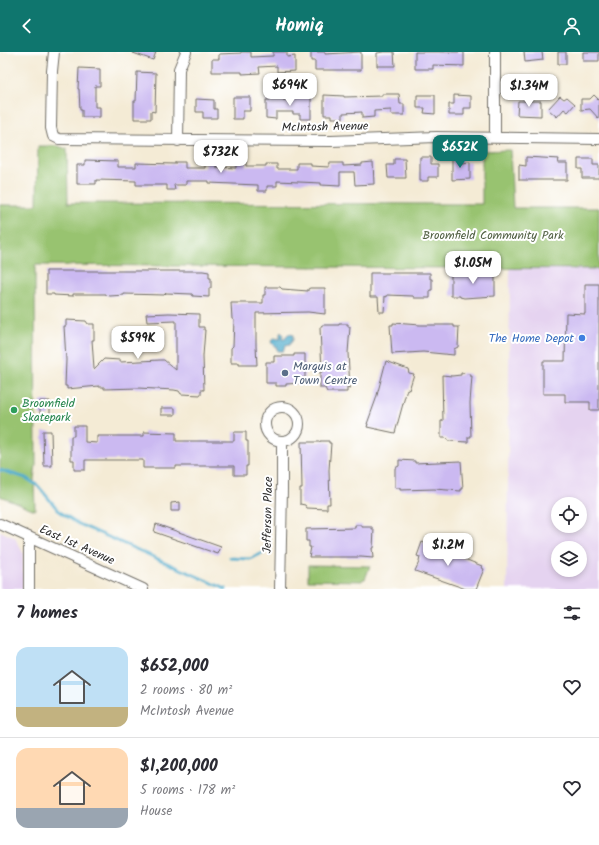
<!DOCTYPE html>
<meta charset="utf-8">
<style>
:root{--surface:#fff;--page:#f2f2f3;--text:#2b2b33;--muted:#7c7c81;--line:#e1e1e2;--accent:#0f766e}
body{margin:0;font-family:Kalam,sans-serif;background:var(--page);color:var(--text);height:100vh;display:flex;flex-direction:column;font-size:15px;white-space:nowrap}
*{box-sizing:border-box;margin:0}
p{font-size:13px;color:var(--muted)}
.icon{flex:none;width:22px;height:22px;fill:none;stroke:currentColor;stroke-width:2;stroke-linecap:round;stroke-linejoin:round}
.map{position:relative;height:537px;overflow:hidden}
.details{display:flex;flex-direction:column;background:var(--surface);flex:1}
.details>*{flex:none}
.fabs{position:absolute;left:551px;top:445px;display:grid;gap:8px}
.fabs a{display:grid;place-items:center;width:36px;height:36px;border-radius:50%;background:var(--surface);box-shadow:0 2px 6px #0003;font-size:20px}
.price{position:absolute;translate:-50% -34px;padding:0 9px;border-radius:8px;background:#fff;color:#222;font-size:13px;line-height:26px;filter:drop-shadow(0 1px 2px #0008)}
.price::after{content:'';position:absolute;left:50%;top:24px;width:12px;height:9px;margin-left:-6px;background:inherit;clip-path:polygon(0 0,100% 0,50% 100%)}
.price.selected{background:var(--accent);color:#fff}
ul{padding:0;list-style:none}
li{display:flex;align-items:center;gap:12px;height:100px;padding:0 16px}
li+li{border-top:1px solid var(--line)}
li span{display:grid;place-items:center;flex:none;width:112px;height:80px;border-radius:12px;color:#555}
li>.icon{margin-inline-start:auto}
span .icon{width:48px;height:48px;fill:#fffc;stroke-width:1}
li b{font-size:17px}
h2{display:flex;justify-content:space-between;align-items:center;height:48px;padding:0 16px;font-size:17px}
header{display:flex;justify-content:space-between;align-items:center;height:52px;padding:0 16px;background:var(--accent);color:#fff;font-size:18px;font-weight:700}
.map>svg:first-child{display:block}
</style>
<header><svg class="icon" aria-label="back" viewBox="0 0 24 24"><path d="M15 5l-7 7 7 7"/></svg>Homiq<svg class="icon" aria-label="person" viewBox="0 0 24 24"><circle cx="12" cy="8" r="4"/><path d="M4 21q1-7 8-7t8 7"/></svg></header>
<div class="map">
<svg width="599" height="537" viewBox="0 0 599 537">
<rect width="100%" height="100%" fill="#fff"/>
<filter id="ink" filterUnits="userSpaceOnUse"><feTurbulence type="fractalNoise" baseFrequency=".025" numOctaves="2"/><feDisplacementMap in="SourceGraphic" scale="8" xChannelSelector="R" yChannelSelector="G"/><feConvolveMatrix kernelMatrix="1 2 1 2 8 2 1 2 1" color-interpolation-filters="sRGB"/></filter>
<filter id="wash" filterUnits="userSpaceOnUse"><feTurbulence type="fractalNoise" baseFrequency=".012" numOctaves="4" result="noise"/><feDisplacementMap in="SourceGraphic" scale="16" xChannelSelector="R" yChannelSelector="G"/><feGaussianBlur stdDeviation="0.9" result="paint"/><feColorMatrix in="noise" values="0 0 0 0 0 0 0 0 0 0 0 0 0 0 0 0 0 1.4 0 .05"/><feComposite in="paint" operator="in"/></filter>
<g filter="url(#wash)">
<rect width="100%" height="100%" fill="#f4ebd5"/>
<path fill="#e5d3f0" fill-rule="evenodd" d="M510 216 599 217V537H507ZM558 452H580V474H558ZM558 496H580V518H558Z
M0 479 15 486 23 501V537H0Z"/>
<path fill="#98c370" stroke="#62774e" d="M38 94H58L67 97 68 151 482 152V99L510 98 513 156H599V217L35 213 36 413 34 427 35 458 0 444V153H37Z
M308 513 370 514 365 527H363L362 529 308 528Z"/>
<path fill="#4caaca" stroke="#3c6a7a" d="M281 280 283 282 282 287H285L288 282H291L293 283V288L289 293 285 294 283 299H277V296L272 292 271 289 274 286 280 287V282Z"/>
<g fill="none" stroke-linecap="round" stroke-linejoin="round">
<path stroke="#4caaca" stroke-width="3" d="M0 418 26 426 38 434 60 460 79 472 226 537
M230 506 250 507 263 501"/>
</g>
<g id="blocks">
<path fill="#cbb9f1" d="M133 0H156L153 8 133 1Z
M241 0H251V5L273 4V0H287V5L295 4V19L277 20V14L259 15 260 21 242 22V20H212V7H219V2L241 1Z
M311 0H325V2L361 0V18H315V9H311Z
M384 0H394L395 14H377V1Z
M415 0H464V14L433 13V17H415Z
M524 0H542L543 8 525 10Z
M558 0H566V12H558Z
M583 0H599V9H583Z
M79 16 100 17V34H95V55H100V65H82V58H80L79 37H78Z
M137 20 156 21 155 60 151 59V67H134V49H136Z
M382 42H399L400 52H404V63H391V58L374 59V65L362 66V60L343 61V66H332V63H324V43L344 44V45L382 44Z
M417 43H435V62L424 61 425 56H417Z
M454 43 471 44V56H464V63H449V52H454Z
M594 43 599 48V67L590 57 581 58V47H590Z
M560 44 564 47 567 45 575 52 568 60 564 57 557 65 548 57Z
M233 45H250V59H243V67H233Z
M311 45V67H300V62H293V60H276V67L266 66V48H293V46Z
M196 47 214 48V57H217V66H203V60H196Z
M518 49H541V64L517 63Z
M420 105H431V112H438V125H428V129H420Z
M452 105H462V111L470 110V127L452 128Z
M526 105 559 107 558 111H567V128H519V113L526 114Z
M394 107H405L406 126H388L387 113H394Z
M578 107H593V113H599V126H582V117H578Z
M85 108 118 109V115H136V111L175 112V110H185V116H205V109L216 110V115L236 116V109H246V114H266V112H277V117H297V111H311V114L329 115V111H343V114L362 113V111L373 110 374 132 355 133 354 120H340V134L321 133V131L277 129V134H267V139H258V133L209 131V129H186V133H174L175 138H167V133H136V129L96 128V132H77V113H85Z
M46 219H203L209 220V226H211V236H209V245L193 244 192 242 166 241 164 243 124 242V243L110 244 106 243V242H73V244L54 243V242H46Z
M370 221H430V227H432V238H430V246H414L413 244 387 243V245L385 244 384 260H379L378 245H370Z
M451 221 495 222V244L464 246 460 245V244H451Z
M585 232H599V358H590V350H565V342H543V309H565L566 261 585 262Z
M265 235H280L282 237 308 239V237L310 236H325V262L308 260 256 261V294L257 313H239V311H231V296L233 294 234 268 232 267 231 251H263V243H265Z
M169 261 199 262V275H204V278H205L203 304 204 338H201V343L181 342 179 339 174 338 138 336 104 337V335H99V334L67 337V334H65L66 308 64 274H66V268L86 269 88 272H94V288H92L94 317 104 307 120 308V310L160 308H164L176 318V269L147 270 146 262Z
M393 271 420 273H454V275H459L458 295 454 297V303L423 300 392 302 390 273H393Z
M339 272H348V275H350L348 301 350 336 347 335V340H327L325 336H320V320H322L320 276 322 273H339Z
M294 302H305V326H302V331L286 332V334H276V331H266V310H274V304H294Z
M386 309 408 317 409 321 414 322 409 338 407 337 395 381 367 375 368 372H367L376 347Z
M461 321 470 322V324H472L470 351 471 385H468V390L448 389 446 386H441V369H443L442 323 452 324 461 323Z
M40 349H50V364H40Z
M161 356H175V363H161Z
M74 374H85V390L97 391V384H144V380L176 381V389H234V380H246V389H248V414H246V423H234V414H176V416H143V408H85V418H74V408H71V384H74Z
M43 379H51L52 414H44Z
M320 389H329V391H331L329 418 330 452H327V457L307 456 305 453 300 452V436H302L301 390H320Z
M399 408 415 409V411L461 409 463 437H461V439L434 437 400 438V436H395V416L399 414Z
M180 450V459H171V451Z
M156 472 221 495 218 502 154 480Z
M355 473H362V475H372V477H374L373 496H372L373 506 361 505H309L311 495H309V489H306V477L355 476Z
M422 490 482 514 481 516 484 517 476 537H466L415 519 419 510 420 505 417 504Z"/>
</g>
</g>
<g filter="url(#ink)">
<use href="#blocks" fill-opacity="0" stroke="#716e66" stroke-width="1"/>
<g fill="none" stroke-linecap="round" stroke-linejoin="round">
<defs>
<path id="minor" d="M54 0 52 19 51 76 53 84 59 87 331 89 436 85 599 87
M495 85V0
M178 89 179 17 186 0
M265 372a17 17 0 1 1 34 0a17 17 0 1 1-34 0Z
M0 472 143 537
M29 486V537
M280 537 282 437V389"/>
</defs>
<use href="#minor" stroke="#716e66" stroke-width="12"/>
<use href="#minor" stroke="#fff" stroke-width="10"/>
</g>
</g>
<circle fill="#3f7fe0" stroke="#fff" stroke-width="1.5" cx="582" cy="286" r="4"/>
<circle fill="#5c6f8a" stroke="#fff" stroke-width="1.5" cx="285" cy="321" r="4"/>
<circle fill="#2e9e5b" stroke="#fff" stroke-width="1.5" cx="14" cy="358" r="4"/>
<g text-anchor="middle" dominant-baseline="central" stroke-width="4" stroke-linejoin="round" paint-order="stroke">
<g font-size="12" fill="#2b2b2b" stroke="#fff">
<text transform="translate(325 75) rotate(-1)">McIntosh Avenue</text>
<text transform="translate(268 463) rotate(-89)">Jefferson Place</text>
<text transform="translate(77 493) rotate(24)">East 1st Avenue</text>
</g>
<g font-size="12" fill="#516043" stroke="#fff">
<text x="493" y="183">Broomfield Community Park</text>
</g>
<g font-size="12" fill="#366cbe" stroke="#fff" text-anchor="end">
<text x="574" y="286">The Home Depot</text>
</g>
<g font-size="12" fill="#4e5e75" stroke="#fff" text-anchor="start">
<text x="293" y="314">Marquis at<tspan x="293" dy="14">Town Centre</tspan></text>
</g>
<g font-size="12" fill="#27864d" stroke="#fff" text-anchor="start">
<text x="22" y="351">Broomfield<tspan x="22" dy="14">Skatepark</tspan></text>
</g>
</g>
</svg>
<div class="fabs">
<a><svg class="icon" aria-label="locate" viewBox="0 0 24 24"><circle cx="12" cy="12" r="6"/><path d="M12 2v4M12 18v4M2 12h4M18 12h4"/></svg></a>
<a><svg class="icon" aria-label="layers" viewBox="0 0 24 24"><path d="M12 4l9 5-9 5-9-5zM3 14l9 5 9-5"/></svg></a>
</div>
<b class="price" style="left:290px;top:55px">$694K</b>
<b class="price" style="left:529px;top:56px">$1.34M</b>
<b class="price selected" style="left:460px;top:117px">$652K</b>
<b class="price" style="left:221px;top:122px">$732K</b>
<b class="price" style="left:473px;top:233px">$1.05M</b>
<b class="price" style="left:138px;top:308px">$599K</b>
<b class="price" style="left:448px;top:515px">$1.2M</b>
</div>
<section class="details">
<h2>7 homes<svg class="icon" aria-label="filters" viewBox="0 0 24 24"><path d="M4 7h16M4 17h16"/><circle cx="9" cy="7" r="2"/><circle cx="15" cy="17" r="2"/></svg></h2>
<ul>
<li><span style="background:linear-gradient(#bfe0f5 75%,#c2b280 0)"><svg class="icon" aria-label="home" viewBox="0 0 24 24"><path d="M3 11l9-7 9 7M6 9v11h12V9"/></svg></span><div><b>$652,000</b><p>2 rooms · 80 m²</p><p>McIntosh Avenue</p></div><svg class="icon" aria-label="heart" viewBox="0 0 24 24"><path d="M12 20l-8-8c-3-5 5-10 8-4 3-6 11-1 8 4z"/></svg></li>
<li><span style="background:linear-gradient(#ffd9b3 75%,#9aa5b1 0)"><svg class="icon" aria-label="home" viewBox="0 0 24 24"><path d="M3 11l9-7 9 7M6 9v11h12V9"/></svg></span><div><b>$1,200,000</b><p>5 rooms · 178 m²</p><p>House</p></div><svg class="icon" aria-label="heart" viewBox="0 0 24 24"><path d="M12 20l-8-8c-3-5 5-10 8-4 3-6 11-1 8 4z"/></svg></li>
</ul>
</section>
